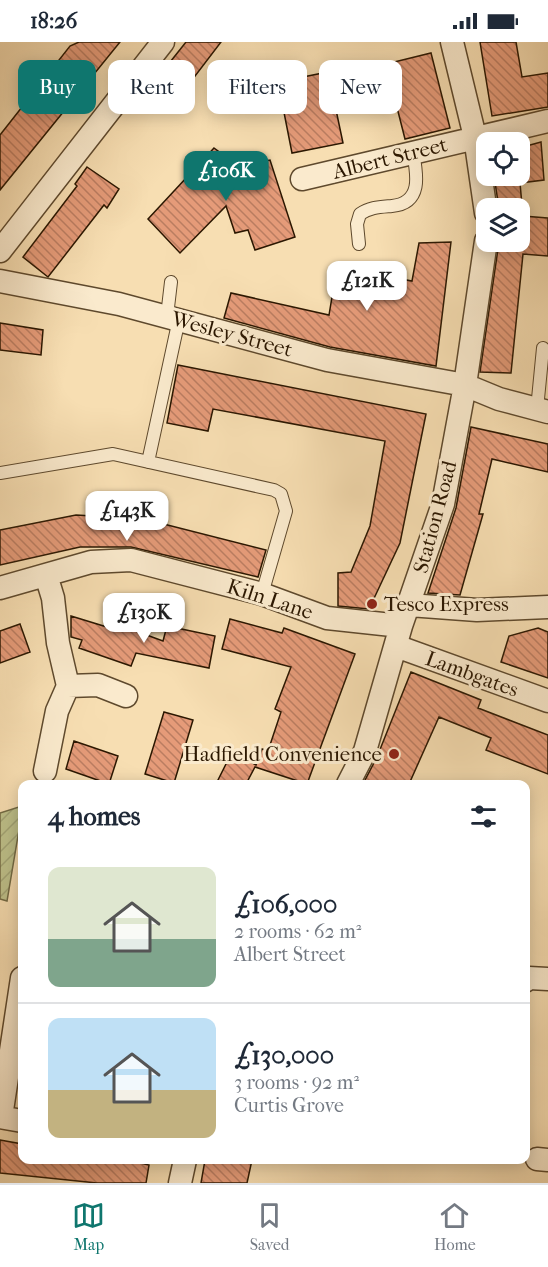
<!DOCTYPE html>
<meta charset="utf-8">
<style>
:root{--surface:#fff;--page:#f6f6f7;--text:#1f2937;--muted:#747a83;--line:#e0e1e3;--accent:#0f766e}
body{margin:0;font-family:"IM FELL French Canon",serif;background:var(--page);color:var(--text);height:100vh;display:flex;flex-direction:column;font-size:22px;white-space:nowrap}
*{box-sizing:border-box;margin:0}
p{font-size:20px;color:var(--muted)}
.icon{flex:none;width:33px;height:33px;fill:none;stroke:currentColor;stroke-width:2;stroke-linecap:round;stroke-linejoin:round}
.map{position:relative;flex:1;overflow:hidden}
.panel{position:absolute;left:18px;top:738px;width:512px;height:384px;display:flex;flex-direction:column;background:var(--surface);border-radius:12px;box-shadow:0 3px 15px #0003}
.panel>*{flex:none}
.guide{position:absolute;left:18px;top:18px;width:513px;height:54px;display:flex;gap:12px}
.fabs{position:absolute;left:476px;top:90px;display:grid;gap:12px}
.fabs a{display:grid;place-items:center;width:54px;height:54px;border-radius:12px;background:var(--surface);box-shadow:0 3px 15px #0003;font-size:30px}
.price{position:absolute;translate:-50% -51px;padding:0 14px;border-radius:12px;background:#fff;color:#222;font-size:20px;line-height:39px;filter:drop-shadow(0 2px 3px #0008)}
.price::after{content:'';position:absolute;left:50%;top:36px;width:18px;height:14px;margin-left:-9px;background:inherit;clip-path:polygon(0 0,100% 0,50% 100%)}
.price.current{background:var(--accent);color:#fff}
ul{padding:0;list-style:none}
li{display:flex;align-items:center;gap:18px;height:150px;padding:0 30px}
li+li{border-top:2px solid var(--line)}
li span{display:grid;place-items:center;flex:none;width:168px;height:120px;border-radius:12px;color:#555}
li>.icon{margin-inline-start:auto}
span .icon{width:72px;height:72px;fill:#fffc;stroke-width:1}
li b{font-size:26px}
h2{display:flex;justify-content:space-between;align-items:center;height:72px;padding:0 30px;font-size:26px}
.tag{padding:0 21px;border-radius:12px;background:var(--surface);box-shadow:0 3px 15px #0003;font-size:21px;line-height:54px}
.tag.current{background:var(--accent);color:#fff}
.status{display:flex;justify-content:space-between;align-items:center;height:42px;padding:0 30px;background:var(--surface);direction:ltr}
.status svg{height:16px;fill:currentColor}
.tab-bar{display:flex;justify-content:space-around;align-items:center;height:84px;border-top:2px solid var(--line);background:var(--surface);font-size:16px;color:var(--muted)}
.tab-bar a{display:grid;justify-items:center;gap:3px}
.tab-bar .current{color:var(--accent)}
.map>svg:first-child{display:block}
</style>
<div class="status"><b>18:26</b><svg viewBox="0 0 49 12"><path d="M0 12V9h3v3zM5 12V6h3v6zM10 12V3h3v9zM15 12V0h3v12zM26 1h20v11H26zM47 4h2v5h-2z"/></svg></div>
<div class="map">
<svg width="548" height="1141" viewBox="0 0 548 1141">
<defs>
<pattern id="garden-furrows" width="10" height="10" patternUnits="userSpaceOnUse" patternTransform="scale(1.5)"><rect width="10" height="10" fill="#bec18b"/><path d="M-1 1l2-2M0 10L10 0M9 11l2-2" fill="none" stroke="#a3a576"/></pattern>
<pattern id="building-back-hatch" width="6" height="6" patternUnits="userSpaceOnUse" patternTransform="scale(1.5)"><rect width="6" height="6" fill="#e59b79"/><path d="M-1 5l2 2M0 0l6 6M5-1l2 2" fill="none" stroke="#ba7d61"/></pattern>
</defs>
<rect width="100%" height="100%" fill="#f7deb2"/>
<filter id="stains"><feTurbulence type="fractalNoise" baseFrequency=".00333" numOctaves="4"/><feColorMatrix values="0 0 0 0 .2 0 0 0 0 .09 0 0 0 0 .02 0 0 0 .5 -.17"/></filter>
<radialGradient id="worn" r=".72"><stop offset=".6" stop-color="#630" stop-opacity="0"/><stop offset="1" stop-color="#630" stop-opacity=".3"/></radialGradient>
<path fill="url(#garden-furrows)" stroke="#746c46" stroke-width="1.5" d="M22 764V770L7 859 0 857V771Z"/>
<path fill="url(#building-back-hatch)" stroke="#2b1701" stroke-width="1.5" d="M79 0H120L0 148V93L70 4Z
M186 0H221L189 42 167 24Z
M480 0H516L522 35 548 31V65L492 74Z
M431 11 450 86 405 97 386 22Z
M328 30 343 101 292 111 278 40Z
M541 100 544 138 520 141 523 174 548 176V214L523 212 511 331 480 330 499 200H519V166H499L494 134H519V106Z
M214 106 225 114 254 121 270 118 295 195 255 208 248 188 235 191 226 164 180 211 148 177Z
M87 125 119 147 107 166 104 163 48 235 23 215 77 144 75 142Z
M451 200 436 324 330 305 224 276 231 251 329 273 337 225 412 239 419 201Z
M0 281 43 288 41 313 0 308Z
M178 323 426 372 400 501 369 567 338 564V531L351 530 370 484 385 399 213 367 208 389 167 381Z
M471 385 548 402V430L492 417 479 472H483L460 553 428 551 456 466Z
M76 473 144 477 266 508 258 535 131 505H80L0 523V488Z
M71 574 120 589 122 584 163 599 167 584 215 594 209 626 136 611 131 624 79 606 82 598 71 595Z
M230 577 282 591 284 586 355 612 307 742 255 725 246 742H216L232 710 256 723 262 707 268 709 281 670 275 667 291 625 222 607Z
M20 582 30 610 0 621V589Z
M538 586 548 590V636L501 620 509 594Z
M411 630 481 658 478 666 548 693V732L486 708 491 696 439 675 409 742H363L377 715Z
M164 670 193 678 174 741 145 732Z
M74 699 118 714 109 742 66 727Z
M0 1098 22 1102V1118H128L149 1123 146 1141H97L0 1131Z
M205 1118H252L247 1141H201Z"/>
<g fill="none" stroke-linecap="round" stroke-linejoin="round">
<defs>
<path id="service" d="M359 202 357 182 360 172C370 165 380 165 392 164 423 161 417 132 413 110
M167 274 171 240
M537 367 543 306
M148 420 179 277
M0 431 113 412 274 448 281 452 286 469 262 552"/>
<path id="minor" d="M452 0 475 95 486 171
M302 137 548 79
M0 209 163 0
M0 239 119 262 327 318 465 343 499 357 548 370
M0 546 91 520 131 518 262 552 327 576 401 584
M409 563 477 568 548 565
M396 604 548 659
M68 644 98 643 126 654
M45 729 57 669 68 644 58 601 53 556 46 533
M348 742 365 709 401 584 443 462 465 343 486 199
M525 939 529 936 548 937
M0 1075 22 1079
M1 1075 22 936
M537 1117 548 1118
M180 1141 185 1118"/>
</defs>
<use href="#service" stroke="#5e492d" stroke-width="14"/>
<use href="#minor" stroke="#5e492d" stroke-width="25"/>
<use href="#service" stroke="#faeacd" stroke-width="12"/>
<use href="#minor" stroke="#faeacd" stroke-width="22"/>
</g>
<g fill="#8f2418" stroke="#faeacd" stroke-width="2">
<circle cx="372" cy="562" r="6"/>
<circle cx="394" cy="712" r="6"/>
</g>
<g text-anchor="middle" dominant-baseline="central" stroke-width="6" stroke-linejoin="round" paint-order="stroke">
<g font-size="21" fill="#2b1701" stroke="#faeacd">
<text transform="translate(390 116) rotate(-14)">Albert Street</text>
<text transform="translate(232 292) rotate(15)">Wesley Street</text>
<text transform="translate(435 475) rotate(-75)">Station Road</text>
<text transform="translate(270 557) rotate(18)">Kiln Lane</text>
<text transform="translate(472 632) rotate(20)">Lambgates</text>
</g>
<g font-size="21" fill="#2b1701" stroke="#faeacd" text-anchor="start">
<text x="384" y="562">Tesco Express</text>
<text x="382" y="712" text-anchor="end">Hadfield Convenience</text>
</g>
</g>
<rect width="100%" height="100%" filter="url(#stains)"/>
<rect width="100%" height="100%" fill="url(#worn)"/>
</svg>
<div class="fabs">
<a><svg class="icon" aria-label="locate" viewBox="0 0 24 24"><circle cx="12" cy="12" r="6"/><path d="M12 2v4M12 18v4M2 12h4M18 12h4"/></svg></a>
<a><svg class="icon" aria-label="layers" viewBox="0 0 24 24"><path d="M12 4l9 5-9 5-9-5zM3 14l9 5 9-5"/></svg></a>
</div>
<b class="price current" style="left:226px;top:160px">£106K</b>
<b class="price" style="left:367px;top:270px">£121K</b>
<b class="price" style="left:127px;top:500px">£143K</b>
<b class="price" style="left:144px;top:602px">£130K</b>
<div class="guide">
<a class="tag current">Buy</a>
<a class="tag">Rent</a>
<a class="tag">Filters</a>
<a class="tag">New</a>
</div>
<section class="panel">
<h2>4 homes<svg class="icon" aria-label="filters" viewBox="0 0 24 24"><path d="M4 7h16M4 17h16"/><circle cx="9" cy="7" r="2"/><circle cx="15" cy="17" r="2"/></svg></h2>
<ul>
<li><span style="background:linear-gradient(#dfe7d0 60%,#7fa58c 0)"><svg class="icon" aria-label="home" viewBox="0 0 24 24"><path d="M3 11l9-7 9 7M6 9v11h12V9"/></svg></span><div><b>£106,000</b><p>2 rooms · 62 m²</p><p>Albert Street</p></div></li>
<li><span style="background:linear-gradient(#bfe0f5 60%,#c2b280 0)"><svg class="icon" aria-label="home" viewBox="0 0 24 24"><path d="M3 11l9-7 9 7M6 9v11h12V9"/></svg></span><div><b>£130,000</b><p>3 rooms · 92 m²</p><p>Curtis Grove</p></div></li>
</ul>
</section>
</div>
<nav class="tab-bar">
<a class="current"><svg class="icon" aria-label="map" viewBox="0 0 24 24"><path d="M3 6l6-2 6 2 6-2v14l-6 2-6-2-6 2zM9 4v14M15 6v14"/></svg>Map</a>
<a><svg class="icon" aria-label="saved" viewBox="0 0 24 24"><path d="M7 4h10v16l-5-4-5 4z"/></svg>Saved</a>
<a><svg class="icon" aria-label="home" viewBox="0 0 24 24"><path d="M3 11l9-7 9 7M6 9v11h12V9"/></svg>Home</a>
</nav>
